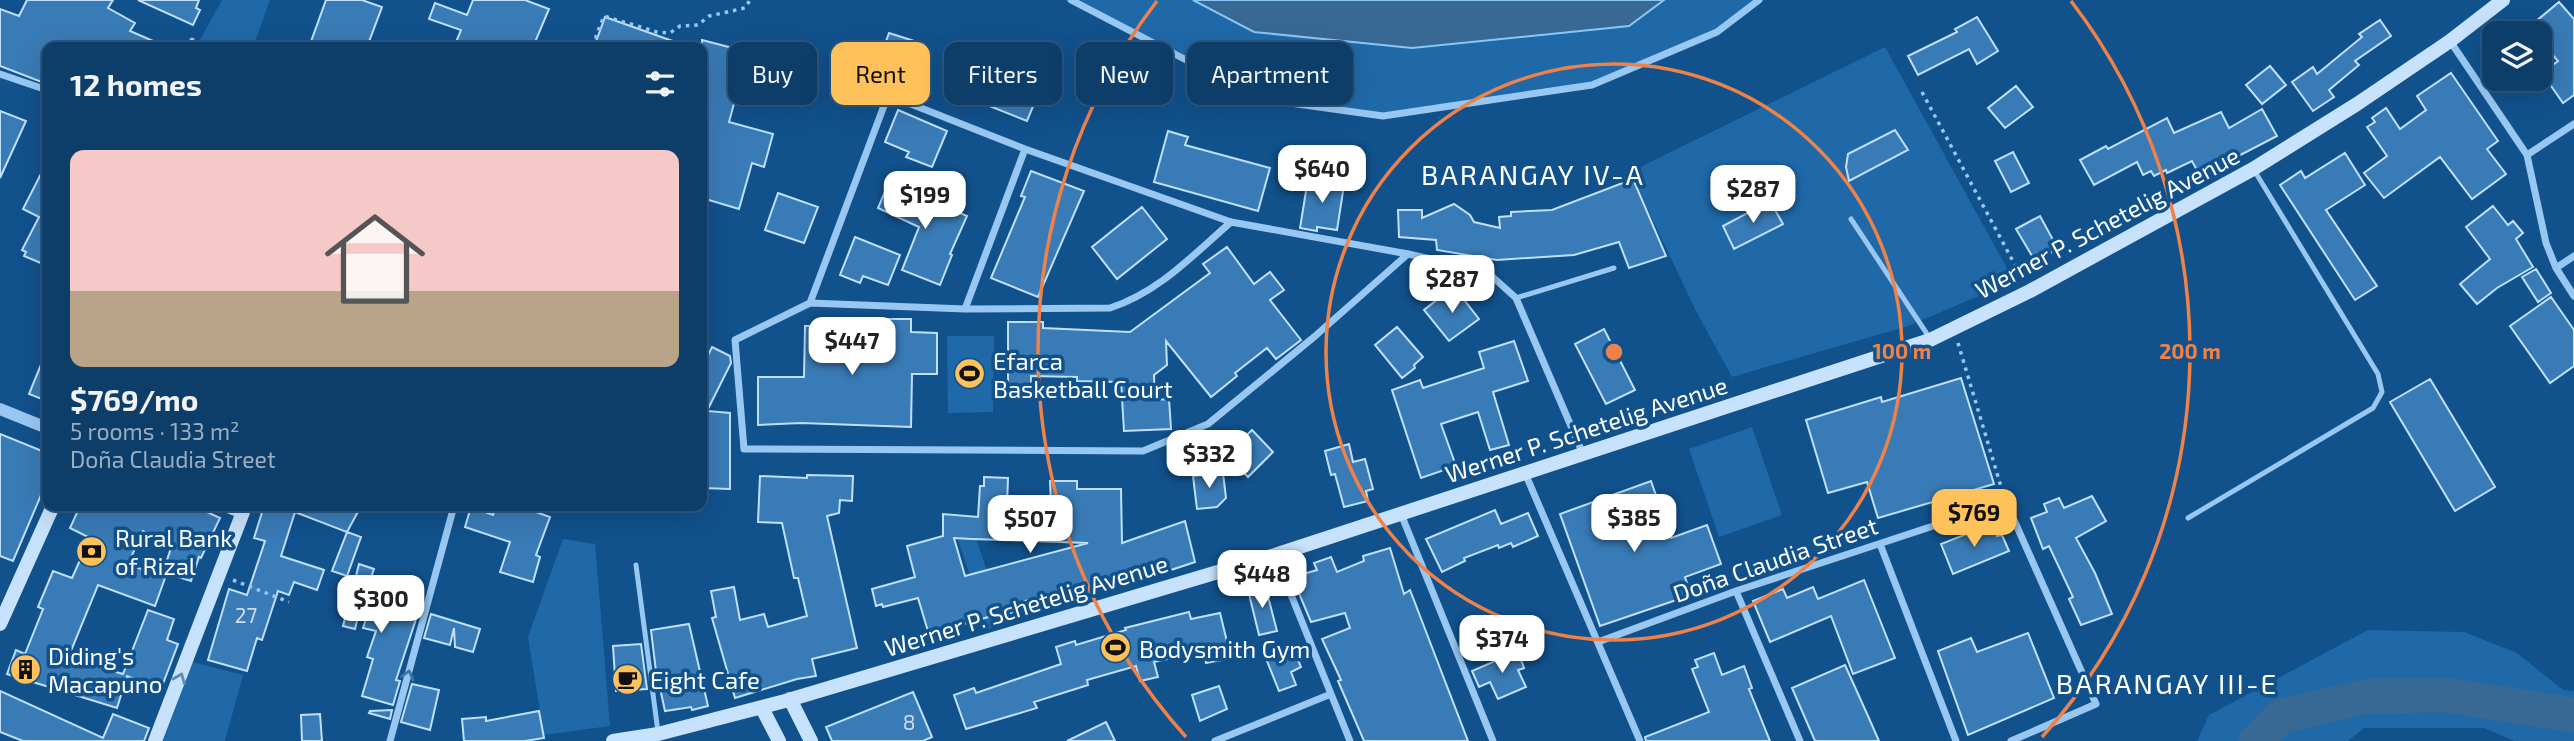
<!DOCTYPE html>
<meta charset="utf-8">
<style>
:root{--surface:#0d3d69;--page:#1b4871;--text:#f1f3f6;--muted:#9aaec0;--line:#2d567d;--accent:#ffc159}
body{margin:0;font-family:"Exo 2",sans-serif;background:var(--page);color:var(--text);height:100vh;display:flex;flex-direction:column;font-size:26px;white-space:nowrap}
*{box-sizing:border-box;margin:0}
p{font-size:23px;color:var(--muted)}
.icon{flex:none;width:38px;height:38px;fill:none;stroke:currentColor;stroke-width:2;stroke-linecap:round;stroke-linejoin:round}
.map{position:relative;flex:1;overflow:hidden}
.side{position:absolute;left:42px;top:42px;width:665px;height:469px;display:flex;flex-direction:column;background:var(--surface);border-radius:14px;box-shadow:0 7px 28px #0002,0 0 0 2px var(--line)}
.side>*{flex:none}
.banner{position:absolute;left:728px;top:42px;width:665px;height:63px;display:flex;gap:14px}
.buttons{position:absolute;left:2482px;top:21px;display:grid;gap:14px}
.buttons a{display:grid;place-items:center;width:70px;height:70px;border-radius:14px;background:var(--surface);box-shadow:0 7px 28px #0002,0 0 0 2px var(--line);font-size:35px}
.price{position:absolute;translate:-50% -60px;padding:0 16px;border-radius:14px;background:#fff;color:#222;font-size:23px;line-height:46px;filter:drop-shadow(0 2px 4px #0008)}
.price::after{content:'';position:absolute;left:50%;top:42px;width:21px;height:16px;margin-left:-10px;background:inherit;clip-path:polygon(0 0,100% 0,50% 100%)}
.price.on{background:var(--accent);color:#111}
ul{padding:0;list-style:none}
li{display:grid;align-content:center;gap:14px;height:371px;padding:0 28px}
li+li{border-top:2px solid var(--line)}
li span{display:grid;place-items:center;height:217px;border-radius:14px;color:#555}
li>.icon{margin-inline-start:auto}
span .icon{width:126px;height:126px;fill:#fffc;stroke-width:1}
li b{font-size:30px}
h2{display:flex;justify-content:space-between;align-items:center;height:84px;padding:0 28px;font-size:30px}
.chip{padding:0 24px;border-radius:14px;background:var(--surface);box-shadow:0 7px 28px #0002,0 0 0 2px var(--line);font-size:24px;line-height:63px}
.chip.on{background:var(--accent);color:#111}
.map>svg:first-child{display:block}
</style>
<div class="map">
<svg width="2574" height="741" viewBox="0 0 2574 741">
<rect width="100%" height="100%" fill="#11518c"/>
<path fill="#1f69a9" d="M222 0H270L253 47H196Z
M1072 0H1193L1254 32 1629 26 1664 0H1759L1717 32 1592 85 1383 116 1261 99Z
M1885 47 2014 281 1908 326 1732 377 1695 309 1630 172Z
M947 336H994L993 412 948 413Z
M1752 427 1782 515 1719 537 1689 449Z
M955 531 974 532 1004 623 988 629Z
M563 539 595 544 610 726 544 735 528 637Z
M2368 630 2464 632 2517 653 2563 690 2574 691V741H2514L2484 728H2364L2348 741H2197L2209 715Z
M192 662 243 675 225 741H163Z"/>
<path fill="#386894" stroke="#89c5f5" stroke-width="2" d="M1193 0H1664L1629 26 1412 48 1254 32Z"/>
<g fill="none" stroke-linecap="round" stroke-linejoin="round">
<path stroke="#386894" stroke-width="35" d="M2256 741 2281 716 2369 696 2446 695 2574 715"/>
</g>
<path fill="#397bb6" stroke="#bfe0fd" stroke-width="2" fill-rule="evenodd" d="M27 0H113L108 8 135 23 130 31 167 47H47V84L0 66V9L19 16Z
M138 0H199L196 8 200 10 193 25Z
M326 0H362L382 7 367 47H309Z
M473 0H525L549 9 533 47H454L461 30 429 19 435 3 467 15Z
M2559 2 2574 19V95L2563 103 2542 73 2558 61 2539 39V33H2535L2529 27Z
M605 17 684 45V47H594Z
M1977 17 1998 51 1977 64 1969 49 1918 75 1908 56 1957 32 1955 29Z
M2380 20 2391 36 2355 61 2359 65 2329 90 2334 97 2313 111 2292 82 2313 67 2317 74 2362 37 2359 34Z
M889 33 914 41 906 63 919 67 909 97 890 89 885 90 881 96 865 90 877 54 881 55Z
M702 40 748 52 729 122 773 134 764 167 752 163 739 209 702 198Z
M976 61 1041 87 1027 121 962 95Z
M2270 66 2286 85 2262 104 2246 85Z
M2451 73 2498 141 2487 149 2506 174 2472 199 2440 157 2384 198 2364 173 2387 156 2367 127 2375 122 2372 118 2386 108 2400 129 2426 110 2417 96Z
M2016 86 2033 107 2005 128 1988 108Z
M2262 109 2277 136 2200 176 2192 161 2167 173 2166 170 2154 176 2151 171 2143 175 2137 162 2094 185 2080 160 2106 146 2108 149 2167 118 2174 133 2221 112 2229 128Z
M898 110 947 131 932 167 906 157 909 152 885 142Z
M0 111 26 121 0 178Z
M1895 130 1908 150 1849 181 1846 167 1848 154Z
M1168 131 1188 137 1185 145 1270 168 1258 211 1154 182Z
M2013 152 2029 183 2011 192 1995 161Z
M2345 153 2365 185 2326 210 2377 286 2355 300 2280 185 2301 171 2305 178Z
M47 162V255L43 264 24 256 26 252 22 250 39 217 23 209Z
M1031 171 1084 191 1038 297 991 278 1025 197 1021 196Z
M1308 179 1344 185 1337 230 1317 227V231L1300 228Z
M1633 179 1666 256 1629 268 1619 242 1574 255 1497 260 1437 250 1436 240 1399 237 1398 210H1422V218L1454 204 1470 215 1474 222 1500 228 1499 217 1511 216V212L1552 210Z
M889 182 967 216 950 254 952 255 940 285 902 270 919 227 878 208Z
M778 193 818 207 804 243 765 230Z
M1770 201 1783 224 1734 249 1723 226Z
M2493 206 2508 225 2513 221 2523 233 2516 239 2533 267 2497 288 2477 304 2460 284 2490 259 2466 227Z
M1142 207 1167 239 1117 279 1092 247Z
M2040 216 2058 249 2035 261 2016 229Z
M855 237 900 255 888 285 863 276 860 283 840 275Z
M1227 247 1254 284 1270 272 1284 290 1270 300 1301 340 1276 359 1267 348 1235 373 1237 376 1211 397 1166 341 1167 365 1154 375 1155 400 1169 399 1171 429 1124 431 1121 382 1077 381V377L1031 376V385H1008V322H1043V328L1130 332 1210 273 1203 264Z
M2536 269 2551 293 2538 302 2522 277Z
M1458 292 1479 319 1449 341 1424 310 1442 296 1446 301Z
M2551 297 2574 330V366L2550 383 2510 326Z
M874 319H911V332L937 333V374H912L911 427 801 423 758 425V377H804L805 326H829V329L873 330Z
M1397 327 1423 357 1414 365 1415 368 1402 378 1375 345Z
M1604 329 1635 390 1606 404 1575 344Z
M1514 341 1528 381 1493 392 1509 445 1490 450 1478 412 1441 424 1456 466 1421 478 1392 390 1420 380 1423 388 1484 368 1479 352Z
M712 347 730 356 731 363 707 411 730 413V489L702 488V368Z
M47 350V401L29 394Z
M1961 378 1994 484 1878 518 1867 482 1828 493 1806 420 1881 397 1882 402Z
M2430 379 2495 487 2455 511 2390 402Z
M1252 430 1273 452 1248 477 1226 455Z
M0 434 47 453V481L13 561 0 556Z
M1349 444 1353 462 1365 459 1373 489 1366 491 1368 501 1344 507 1335 474 1331 475 1325 451Z
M1223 473 1226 498 1217 507 1197 509 1193 476Z
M807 475 853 476 852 501 840 500 839 513 827 516 857 648 812 659 816 676 797 679 735 698 712 618 716 617 711 591 734 587 740 620 764 614 768 627 807 616 798 578H794L782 523 758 522 760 476 807 478Z
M984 477 1008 478 1007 505H1051L1050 481H1077V489H1121L1122 543 1185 521 1195 562 1138 581 1093 589 1094 595 1078 599 1075 586 1022 602 1024 609 1003 615 1002 613 951 628 952 632 930 638 918 598 883 607 882 604 876 606 872 589 915 577 907 546 943 536V514L978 517 980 486H984ZM954 538 972 539 1088 543 965 576Z
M1651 481 1671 538 1707 525 1721 564 1685 577 1691 595 1600 626 1560 514Z
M2092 496 2106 521 2076 538 2095 573 2112 614 2081 625 2069 599 2073 597 2049 546 2043 549 2031 518 2047 512 2044 504 2059 498 2064 508Z
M80 506H194L220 518 201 558 199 557 191 581 163 572 172 545 143 531 128 564 165 578 155 606 98 585 68 658 123 674 148 610 174 619 167 640 178 644 161 689 127 676 117 708 7 674 16 650 25 654 43 609 38 607 53 571 72 578 90 538 70 528Z
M264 506H361L347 532 361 537 347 576 332 571 347 532 295 512 281 556 324 570 317 590 294 582 289 595 278 591 262 640 257 638 247 671 208 660 229 589 247 595 265 541 254 538Z
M503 506H519L550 517 536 555 540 557 533 582 500 572 510 542 465 527 471 507 493 515 495 508 501 510Z
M1495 510 1501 524 1528 513 1538 536 1513 547 1511 543 1499 548 1498 545 1464 558 1465 561 1442 572 1426 539Z
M1992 524 1997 536 2002 535 2009 551 1953 574 1941 544Z
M1390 548 1404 594 1410 590 1468 741H1364L1338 681 1341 680 1322 639 1350 628 1345 613 1311 622 1298 591 1293 577 1317 570 1314 563 1331 557 1337 572 1364 561 1363 556Z
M359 564 374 569 367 589 376 591 375 594 414 604 412 608 419 610 396 680 400 681 393 705 362 696 373 659 367 657 376 631 363 628 366 619 358 617 355 629 343 626Z
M1864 580 1895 658 1853 674 1831 616 1770 642 1753 601 1783 589 1787 598 1813 587 1818 599Z
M1265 585 1277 631 1259 635 1248 590Z
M1189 612 1191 619 1220 613 1231 658 1206 663 1204 651 1154 662 1158 677 1140 681 1136 666 1087 680 1088 685 1034 702 1037 708 966 729 954 695 974 688 976 693 1061 664 1056 647 1075 641 1076 645 1126 630 1125 628Z
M431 614 480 629 473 652 455 647 454 628 450 645 424 638Z
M689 624 708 706 692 710 691 707 665 711 660 688H658L651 630Z
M2028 633 2054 698 1968 735 1938 651 1971 638 1977 652Z
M641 644 647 689 616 691 613 646Z
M1294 650 1301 667 1291 672 1296 685 1279 691 1267 661Z
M1518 651 1524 668 1518 670 1526 687 1498 699 1490 682 1479 687 1472 671Z
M1714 653 1722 675 1744 666 1752 688 1749 689 1770 741H1646L1645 737 1709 712 1692 669 1698 667 1695 660Z
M1845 665 1868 716 1879 741H1815L1792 688Z
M412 684 439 690 430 730 401 722Z
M1219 686 1227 709 1200 721 1192 695Z
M0 691 103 738 113 714 149 728 144 741H23L0 732Z
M913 692 932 737 923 741H832L826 727Z
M392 710 390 719 369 713 370 711Z
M539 711 544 738 525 741H464L462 719 486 717V721Z
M320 714 322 741H302L301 715Z
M1106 722 1115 741H1067Z"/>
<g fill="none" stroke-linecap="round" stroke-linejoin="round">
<path stroke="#98c8f2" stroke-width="3.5" stroke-dasharray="3.5 5" stroke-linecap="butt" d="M597 47 596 36 604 16 657 32 670 33 680 26 698 25 709 16 745 8 750 0
M1922 92 2022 278
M1958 343 2002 490
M233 580 289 602"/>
<path stroke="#98c8f2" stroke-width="5" d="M189 47 192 40
M1851 219 1929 337
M702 223 706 212
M1516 298 1614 268
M2188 518 2373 408 2382 392 2378 374 2254 170
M636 565 658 732"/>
<path stroke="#98c8f2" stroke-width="7" d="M1071 0 1261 99 1383 116 1592 85 1717 32 1759 0
M2450 41 2527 155 2546 243 2556 268 2574 296
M0 74 47 90
M2527 155 2574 124
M1231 222C1193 255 1159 292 1110 308L965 309 810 303 735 340 744 449 1143 451 1208 424 1314 337 1408 254
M2556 268 2574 256
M810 303 888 95 1025 149 1231 222 1408 254 1486 271 1516 298 1583 454
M965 309 1025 149
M1525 473 1640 741
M1401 514 1493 741
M1880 544 1956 741
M1275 555 1350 741
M1736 591 1800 741
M1598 642 1736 591 2006 502 2096 704 2011 741
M390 741 454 506
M1215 741 1331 694"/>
<path stroke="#98c8f2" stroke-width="12" d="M0 409 47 428"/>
<path stroke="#c7e2fc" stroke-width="14" d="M0 624 53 506
M790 699 811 741
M762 708 779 741
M155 741 243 512 228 506
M613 741 658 734 785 701 1275 555 1930 340 2030 291 2253 169 2357 104 2450 41 2503 0"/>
</g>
<defs><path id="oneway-chevron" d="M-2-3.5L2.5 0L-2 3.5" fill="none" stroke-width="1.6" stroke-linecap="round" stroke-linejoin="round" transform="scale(1.75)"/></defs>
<use stroke="#3a75ab" href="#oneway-chevron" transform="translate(408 675) rotate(-75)"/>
<use stroke="#5a8bb9" href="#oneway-chevron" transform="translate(180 678) rotate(-68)"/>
<g fill="none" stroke="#ee8249" stroke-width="3.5">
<circle cx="1614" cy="352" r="288"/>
<path d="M1186 737A576 576 0 0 1 1157 1M2071 1A576 576 0 0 1 2042 737"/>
</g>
<defs>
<symbol id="stadium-disc" viewBox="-11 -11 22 22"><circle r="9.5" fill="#ffc159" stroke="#11518c"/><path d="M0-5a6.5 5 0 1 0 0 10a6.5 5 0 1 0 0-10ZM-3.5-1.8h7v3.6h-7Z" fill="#111"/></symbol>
<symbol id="bank-disc" viewBox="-11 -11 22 22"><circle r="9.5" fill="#ffc159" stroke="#11518c"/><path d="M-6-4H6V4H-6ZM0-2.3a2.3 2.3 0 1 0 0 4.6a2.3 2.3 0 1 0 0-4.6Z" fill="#111"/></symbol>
<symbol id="building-disc" viewBox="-11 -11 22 22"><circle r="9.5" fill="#ffc159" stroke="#11518c"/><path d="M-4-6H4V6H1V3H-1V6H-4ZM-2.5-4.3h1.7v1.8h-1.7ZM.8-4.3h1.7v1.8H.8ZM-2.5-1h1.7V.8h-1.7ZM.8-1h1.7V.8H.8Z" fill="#111"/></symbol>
<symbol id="cafe-disc" viewBox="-11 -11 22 22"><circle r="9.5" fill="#ffc159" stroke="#11518c"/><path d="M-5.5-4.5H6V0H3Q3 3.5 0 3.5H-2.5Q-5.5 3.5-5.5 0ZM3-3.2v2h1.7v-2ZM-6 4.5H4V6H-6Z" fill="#111"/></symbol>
</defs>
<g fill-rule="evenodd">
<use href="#stadium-disc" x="952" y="356" width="35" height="35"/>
<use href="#bank-disc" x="74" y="534" width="35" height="35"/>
<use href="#stadium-disc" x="1098" y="630" width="35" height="35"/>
<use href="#building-disc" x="8" y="652" width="35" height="35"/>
<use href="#cafe-disc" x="610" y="662" width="35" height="35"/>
</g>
<g text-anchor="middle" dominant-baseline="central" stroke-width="7" stroke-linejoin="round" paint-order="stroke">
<g font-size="21" fill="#cedeed">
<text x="246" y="614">27</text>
<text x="909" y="721">8</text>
</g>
<g font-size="24" fill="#fff" stroke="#11518c">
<text transform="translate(2107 222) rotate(-28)">Werner P. Schetelig Avenue</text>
<text transform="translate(1586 429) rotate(-18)">Werner P. Schetelig Avenue</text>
<text transform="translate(1775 559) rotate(-19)">Doña Claudia Street</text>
<text transform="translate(1026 605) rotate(-17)">Werner P. Schetelig Avenue</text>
</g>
<g font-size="24" fill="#fff" stroke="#11518c" text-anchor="start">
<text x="993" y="360">Efarca<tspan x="993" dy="28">Basketball Court</tspan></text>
<text x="115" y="537">Rural Bank<tspan x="115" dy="28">of Rizal</tspan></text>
<text x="1139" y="648">Bodysmith Gym</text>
<text x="48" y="655">Diding's<tspan x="48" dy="28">Macapuno</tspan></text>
<text x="650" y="679">Eight Cafe</text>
</g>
<g font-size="28" letter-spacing="2" fill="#fff" stroke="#11518c">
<text x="1533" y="174">BARANGAY IV-A</text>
<text x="2167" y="683">BARANGAY III-E</text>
</g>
</g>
<circle cx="1614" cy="352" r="10" fill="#ee8249" stroke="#11518c" stroke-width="3.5"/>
<g font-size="21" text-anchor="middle" font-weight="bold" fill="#ee8249" stroke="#11518c" stroke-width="7" stroke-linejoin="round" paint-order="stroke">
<text x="1902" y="359">100 m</text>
<text x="2190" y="359">200 m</text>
</g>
</svg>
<div class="buttons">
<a><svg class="icon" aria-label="layers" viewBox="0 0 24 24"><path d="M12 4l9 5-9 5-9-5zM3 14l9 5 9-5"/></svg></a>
</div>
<b class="price" style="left:1322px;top:205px">$640</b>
<b class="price" style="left:1753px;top:225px">$287</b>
<b class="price" style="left:925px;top:231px">$199</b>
<b class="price" style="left:1452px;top:315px">$287</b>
<b class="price" style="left:852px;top:377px">$447</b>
<b class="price" style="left:1209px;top:490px">$332</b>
<b class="price on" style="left:1974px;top:549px">$769</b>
<b class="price" style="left:1634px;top:554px">$385</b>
<b class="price" style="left:1030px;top:555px">$507</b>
<b class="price" style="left:1262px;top:610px">$448</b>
<b class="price" style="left:381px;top:635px">$300</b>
<b class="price" style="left:1502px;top:675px">$374</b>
<div class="banner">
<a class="chip">Buy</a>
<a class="chip on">Rent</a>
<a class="chip">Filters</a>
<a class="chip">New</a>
<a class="chip">Apartment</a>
</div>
<section class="side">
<h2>12 homes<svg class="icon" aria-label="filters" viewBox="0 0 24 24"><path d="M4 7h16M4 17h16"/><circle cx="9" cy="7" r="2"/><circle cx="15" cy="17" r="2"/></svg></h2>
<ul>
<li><span style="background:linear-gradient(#f6c9c9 65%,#b9a48a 0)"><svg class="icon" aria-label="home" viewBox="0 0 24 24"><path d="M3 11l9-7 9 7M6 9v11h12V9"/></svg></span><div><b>$769/mo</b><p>5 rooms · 133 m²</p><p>Doña Claudia Street</p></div></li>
</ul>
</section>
</div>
